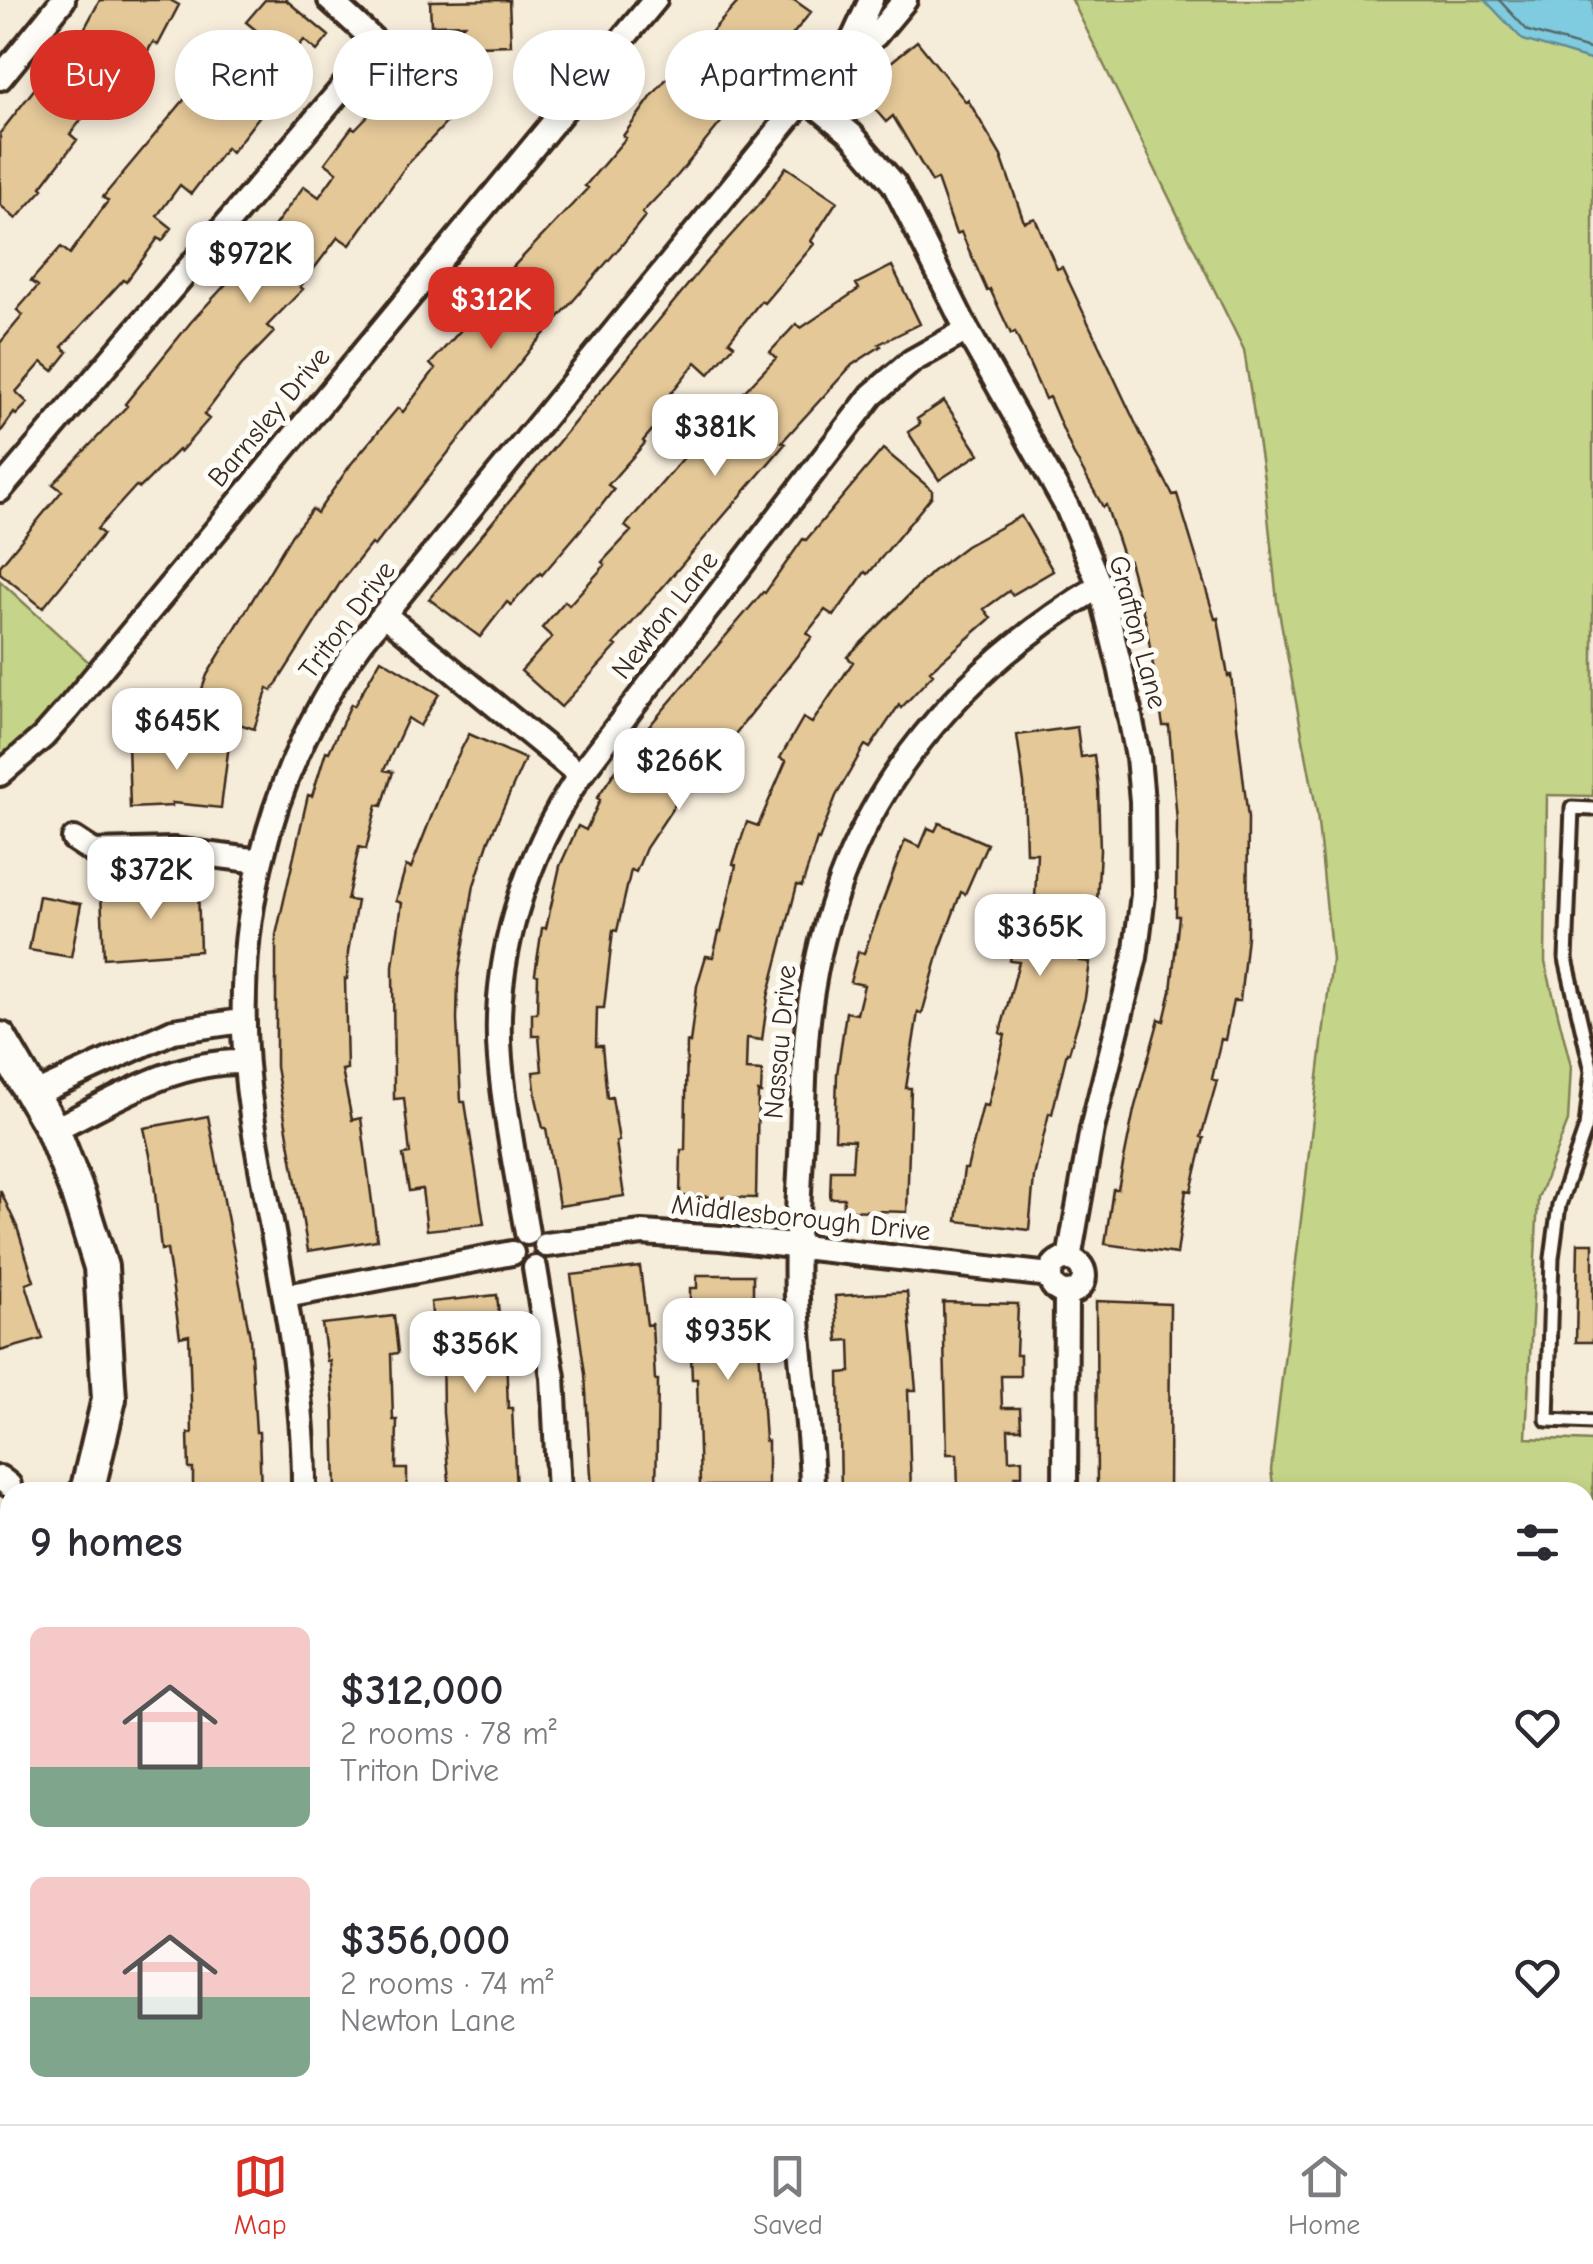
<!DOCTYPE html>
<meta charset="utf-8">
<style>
:root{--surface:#fff;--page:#f2f2f3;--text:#2b2b33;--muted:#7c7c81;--line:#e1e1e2;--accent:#d93025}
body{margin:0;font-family:"Comic Neue",sans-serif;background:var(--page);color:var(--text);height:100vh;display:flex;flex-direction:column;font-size:38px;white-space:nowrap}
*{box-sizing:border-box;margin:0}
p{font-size:32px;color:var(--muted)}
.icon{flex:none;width:55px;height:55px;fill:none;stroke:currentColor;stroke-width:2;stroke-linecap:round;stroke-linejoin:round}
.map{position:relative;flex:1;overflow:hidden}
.panel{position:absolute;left:0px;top:1482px;width:1595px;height:642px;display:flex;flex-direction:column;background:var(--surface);border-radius:30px 30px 0 0;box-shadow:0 5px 15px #0003}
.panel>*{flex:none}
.guide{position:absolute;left:30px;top:30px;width:1000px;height:90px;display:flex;gap:20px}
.price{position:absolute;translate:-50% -85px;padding:0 22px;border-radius:20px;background:#fff;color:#222;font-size:32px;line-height:65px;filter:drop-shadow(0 2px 5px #0008)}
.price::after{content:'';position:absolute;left:50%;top:60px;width:30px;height:22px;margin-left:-15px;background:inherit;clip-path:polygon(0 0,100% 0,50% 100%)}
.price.on{background:var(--accent);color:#fff}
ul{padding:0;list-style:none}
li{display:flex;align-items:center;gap:30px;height:250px;padding:0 30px}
li span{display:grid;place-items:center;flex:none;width:280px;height:200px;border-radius:15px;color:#555}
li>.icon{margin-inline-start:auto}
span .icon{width:120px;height:120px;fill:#fffc;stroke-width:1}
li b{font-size:42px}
h2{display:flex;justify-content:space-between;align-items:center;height:120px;padding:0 30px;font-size:42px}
.pill{padding:0 35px;border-radius:45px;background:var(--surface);box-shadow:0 5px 15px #0003;font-size:35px;line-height:90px}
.pill.on{background:var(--accent);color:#fff}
.tabs{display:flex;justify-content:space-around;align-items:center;height:140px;border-top:2px solid var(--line);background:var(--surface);font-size:28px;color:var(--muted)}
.tabs a{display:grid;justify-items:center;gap:5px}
.tabs .on{color:var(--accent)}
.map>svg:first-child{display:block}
</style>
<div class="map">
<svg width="1593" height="2124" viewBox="0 0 1593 2124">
<rect width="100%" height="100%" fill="#f6ecda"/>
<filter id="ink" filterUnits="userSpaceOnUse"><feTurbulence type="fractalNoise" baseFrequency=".01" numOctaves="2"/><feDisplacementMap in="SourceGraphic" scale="20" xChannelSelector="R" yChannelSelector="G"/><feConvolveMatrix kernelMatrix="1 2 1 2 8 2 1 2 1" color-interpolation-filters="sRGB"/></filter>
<g filter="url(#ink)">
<path fill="#c4d589" stroke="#808054" stroke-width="2.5" d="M1072 0H1593V796L1547 795 1545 962 1571 1066 1568 1121 1538 1198 1526 1438 1593 1441V2124H1378L1381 2115H1585V1492H1274L1271 1470 1332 960 1317 813 1277 601 1264 479 1244 350Z
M0 581 91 664 46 718 0 758Z"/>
<path fill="#7fcbdf" stroke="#648b92" stroke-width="2.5" d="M1485 0H1593V61L1523 40Z"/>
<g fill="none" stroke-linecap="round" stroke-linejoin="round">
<path stroke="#566a6b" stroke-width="2.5" d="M1499 0 1528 31 1593 50"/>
</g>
<path fill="#e4c898" stroke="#3b2a1e" stroke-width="2.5" d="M100 0H170L179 5 158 45 153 42 124 92 104 80 85 105 90 109 70 134 77 140 41 187 43 189 16 219 0 205V133L58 59 60 61 78 31 82 33Z
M265 0H286L329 36 317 51 304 40 282 66 292 74 231 153 226 148 191 194 180 185 157 216 172 228 162 241 158 238 126 282 123 280 62 347 68 352 53 371 42 362 16 392 28 403 16 415 14 413 0 433V343L23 315 17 310 38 286 31 281 61 247 70 254 108 201 103 197 204 76 216 86 257 31 246 22Z
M509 0 511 45 443 47 476 77 469 84 476 91 406 166 350 245 338 237 300 287 303 289 267 326 274 332 241 366 204 415 209 419 180 452 178 450 140 488 136 486 97 529 103 534 43 608 0 573V566L62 491 53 484 127 406 125 404 191 322 252 256 304 186 319 197 337 172 325 163 352 127 355 129 394 89 399 94 464 24 431 25 430 1Z
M740 0H794L811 12 678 175 642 213 645 216 621 246 530 350 374 546 371 544 340 583 272 691 268 688 254 729 195 709 207 675 291 536 312 509 317 513 351 464 398 408 403 412 435 369 430 364 482 307 486 310 519 272 513 267 588 188 585 186 626 138 623 136 652 96 701 38 704 40Z
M917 41 966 102 968 100 1001 156 1024 222 1035 218 1057 269 1062 267 1141 435 1173 495 1177 494 1215 619 1218 618 1228 676 1231 675 1248 818 1247 936 1240 1001H1233L1225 1040 1221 1039 1212 1079 1217 1081 1201 1137 1204 1138 1191 1191 1186 1190 1177 1254 1105 1244 1113 1189H1118L1134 1110 1159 1019 1164 1021 1171 991 1179 916H1176L1177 821 1169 726H1163L1146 623 1129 561 1125 562 1106 505 1103 507 1073 453 1049 397 1045 399 1015 332 1011 334 990 289 987 291 961 232 956 234 937 179 932 182 893 116 886 122 872 106 878 101 864 84Z
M786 167 837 201 811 241 814 244 764 303 761 301 729 341 734 345 709 374 696 362 664 402 671 408 643 441 645 443 608 485 614 489 601 506 542 575 540 573 511 605 507 602 480 637 429 599 705 264 763 200Z
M892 266 920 324 879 344 881 346 852 365 782 442 785 444 614 644 617 646 561 707 521 671 552 637 542 628 565 601 569 605 605 565 602 562 631 531 625 526 705 433 776 358 770 352 796 324 801 328 859 289 856 284Z
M944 401 979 454 939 480 908 432 920 424 917 419Z
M883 449 932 490V496L868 574 865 572 834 616 825 610 807 633 812 637 724 748 721 746 684 791 646 848 636 872 631 870 617 931 613 930 604 1008H597L596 1046H602L607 1098 612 1097 619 1141 616 1142 624 1196 559 1206 546 1128H543L536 1098 533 1072 542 1071 539 1036H532V1013H537L538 975 535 974 542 928H546L560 866 578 826 586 830 600 800 597 798 630 749 763 592 765 593 803 539 806 540Z
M1021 516 1053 571 1012 595 1009 591 984 609 991 618 930 671 933 674 901 708 899 705 870 748 865 745 836 796 819 840 817 839 802 886 797 885 768 997 762 1040 747 1038 746 1070 762 1071 761 1093 758 1092 756 1198 680 1196 681 1150H685L687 1042 690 1043 697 986 706 956 713 957 719 932H721L736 865 733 864 747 822 758 826 786 761 780 758 803 718 812 723 853 662 847 657 932 572 966 546Z
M381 659 439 694 420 726 408 718 384 770 393 772 382 806 377 805 366 849 359 847 347 900 357 901 348 952 347 979H345L347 1069 342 1070 352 1120 361 1118 377 1240 308 1251 276 1067V935L308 795 312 796 326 751 329 752 351 704 354 706Z
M1077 727 1081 757 1094 755 1098 786 1100 851 1096 918H1086L1080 961 1090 962 1085 998 1069 1053 1067 1052 1052 1114 1049 1113 1034 1177 1029 1230 957 1221 964 1169H967L983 1105 988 1106 1005 1035 1000 1033 1019 962 1010 961 1014 935 1021 936 1023 922 1034 923 1037 853H1026L1024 784 1017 735Z
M469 734 525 759 489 840 474 885 458 978 457 1020 461 1102H465L484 1224 427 1230 422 1189 409 1191 403 1155 410 1154 404 1098 394 1099 393 966 402 903 396 901 406 866 411 868 447 777Z
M192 740 229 744 221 808 172 803V806L130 808 128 743Z
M939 823 987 844 965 894 961 892 940 949 922 1014 918 1012 906 1088H911L907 1212 843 1210 844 1198H830L831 1170H852L854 1140 835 1139 837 1074 846 1012 857 1014 864 985 850 982 858 952 864 953 905 840 920 847 928 828 935 831Z
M198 887 200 951 104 958 101 893Z
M39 896 81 904 71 957 29 950Z
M208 1116 250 1337 256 1432H259L261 1492H193V1469H189L188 1433H192L189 1335 180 1337 167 1249 161 1250 152 1164 144 1128Z
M0 1190 17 1227 34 1281 26 1284 43 1339 0 1351Z
M1578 1243H1593V1342H1576Z
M640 1267 647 1325 652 1324 655 1380H658L656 1492H592L585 1374 571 1275Z
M697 1275H753V1330H758L765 1441H768V1486H700L697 1379H692L690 1328V1288H697Z
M907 1292 916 1390H908L911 1492H841L839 1373 851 1372 850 1340 838 1341 835 1296Z
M497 1295 503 1354H506L508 1408H512L516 1492H450L443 1413 442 1347 435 1348 431 1302Z
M1096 1301 1170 1304 1169 1492H1097Z
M943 1302 1018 1304 1016 1355H1020V1376H1001L1002 1408H1020L1021 1429H1008L1009 1460 1022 1459V1476H1015V1492H958L957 1454H947Z
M394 1316 398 1353 391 1354 393 1420H397L396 1469H407V1492H336L334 1410 330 1361H327L322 1324Z"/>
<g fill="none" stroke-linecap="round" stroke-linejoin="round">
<defs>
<path id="lane" d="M1593 809 1572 808 1566 959 1592 1071 1586 1127 1559 1205 1552 1258 1547 1420 1593 1422"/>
<path id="street" d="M871 0 853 39 875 36 905 0
M0 78 63 0
M805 97 852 135 894 184 967 330 1067 507 1100 586 1121 671 1138 757 1142 801 1143 895 1135 957 1092 1129 1069 1259
M0 490 379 45 330 0
M385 615 580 775
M0 774 43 737 68 709 655 0
M74 839 94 852 173 850 260 861
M33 1095 173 1031 242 1021
M53 1130C115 1100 174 1060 245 1062
M527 1233C517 1175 505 1117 500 1059 492 960 525 856 580 775L872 395 912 361 967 330
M546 1245 642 1233 721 1238 1050 1275
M1050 1276a17 17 0 1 1 34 0a17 17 0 1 1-34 0Z
M535 1268 553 1377 559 1492
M286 1296 512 1253
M0 1478 9 1485
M304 1492C305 1364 272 1242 252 1116 226 947 261 779 363 640L853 39
M812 1492C812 1435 801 1376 798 1318 794 1258 799 1197 802 1136 804 1086 804 1035 813 985 842 808 949 676 1100 586
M1065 1492 1066 1294
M489 2124V2115
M994 2124 995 2115"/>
<path id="secondary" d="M0 1039 53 1130 78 1194 101 1267 109 1399 87 1492
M0 1744 10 1713
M0 1789 10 1791
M0 2023 1 1965 10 1937"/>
</defs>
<use href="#lane" stroke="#3b2a1e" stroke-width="19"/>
<use href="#street" stroke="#3b2a1e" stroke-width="30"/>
<use href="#secondary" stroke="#3b2a1e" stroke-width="40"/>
<use href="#lane" stroke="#fdfcf7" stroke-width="11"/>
<use href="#street" stroke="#fdfcf7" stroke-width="22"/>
<use href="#secondary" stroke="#fdfcf7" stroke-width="32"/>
</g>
</g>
<g text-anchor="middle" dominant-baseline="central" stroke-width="10" stroke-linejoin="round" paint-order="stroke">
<g font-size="28" fill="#3b2a1e" stroke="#fdfcf7">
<text transform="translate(269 417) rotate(-50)">Barnsley Drive</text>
<text transform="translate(665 615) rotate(-52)">Newton Lane</text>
<text transform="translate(347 620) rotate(-53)">Triton Drive</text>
<text transform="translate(1138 632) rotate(75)">Grafton Lane</text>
<text transform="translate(780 1042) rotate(-85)">Nassau Drive</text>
<text transform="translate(801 1218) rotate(6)">Middlesborough Drive</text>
</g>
</g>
</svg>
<b class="price" style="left:250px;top:306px">$972K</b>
<b class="price on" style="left:491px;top:352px">$312K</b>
<b class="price" style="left:715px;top:479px">$381K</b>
<b class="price" style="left:177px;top:773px">$645K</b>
<b class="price" style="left:679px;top:813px">$266K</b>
<b class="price" style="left:151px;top:922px">$372K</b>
<b class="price" style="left:1040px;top:979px">$365K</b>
<b class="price" style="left:728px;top:1383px">$935K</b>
<b class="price" style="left:475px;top:1396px">$356K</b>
<div class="guide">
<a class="pill on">Buy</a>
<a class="pill">Rent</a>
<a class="pill">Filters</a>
<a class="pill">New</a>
<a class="pill">Apartment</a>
</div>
<section class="panel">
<h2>9 homes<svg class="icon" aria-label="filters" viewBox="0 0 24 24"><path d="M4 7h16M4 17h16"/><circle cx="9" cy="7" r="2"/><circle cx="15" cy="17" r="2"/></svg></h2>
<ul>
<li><span style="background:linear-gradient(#f6c9c9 70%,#7fa58c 0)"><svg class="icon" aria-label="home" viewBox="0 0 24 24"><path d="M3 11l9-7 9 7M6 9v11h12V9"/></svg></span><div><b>$312,000</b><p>2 rooms · 78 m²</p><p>Triton Drive</p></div><svg class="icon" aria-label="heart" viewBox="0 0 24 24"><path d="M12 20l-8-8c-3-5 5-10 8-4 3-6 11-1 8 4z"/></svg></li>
<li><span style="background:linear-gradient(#f6c9c9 60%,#7fa58c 0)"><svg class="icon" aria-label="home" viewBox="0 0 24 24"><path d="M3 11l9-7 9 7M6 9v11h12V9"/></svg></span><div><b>$356,000</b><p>2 rooms · 74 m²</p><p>Newton Lane</p></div><svg class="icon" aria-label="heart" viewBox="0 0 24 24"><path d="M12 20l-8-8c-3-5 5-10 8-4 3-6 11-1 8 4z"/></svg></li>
</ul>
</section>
</div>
<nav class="tabs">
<a class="on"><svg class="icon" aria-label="map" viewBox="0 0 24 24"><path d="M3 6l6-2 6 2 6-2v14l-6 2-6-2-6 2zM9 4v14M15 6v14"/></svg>Map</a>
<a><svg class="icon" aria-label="saved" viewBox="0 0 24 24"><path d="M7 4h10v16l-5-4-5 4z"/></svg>Saved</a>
<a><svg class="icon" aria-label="home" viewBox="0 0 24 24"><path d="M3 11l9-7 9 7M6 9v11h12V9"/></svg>Home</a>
</nav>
